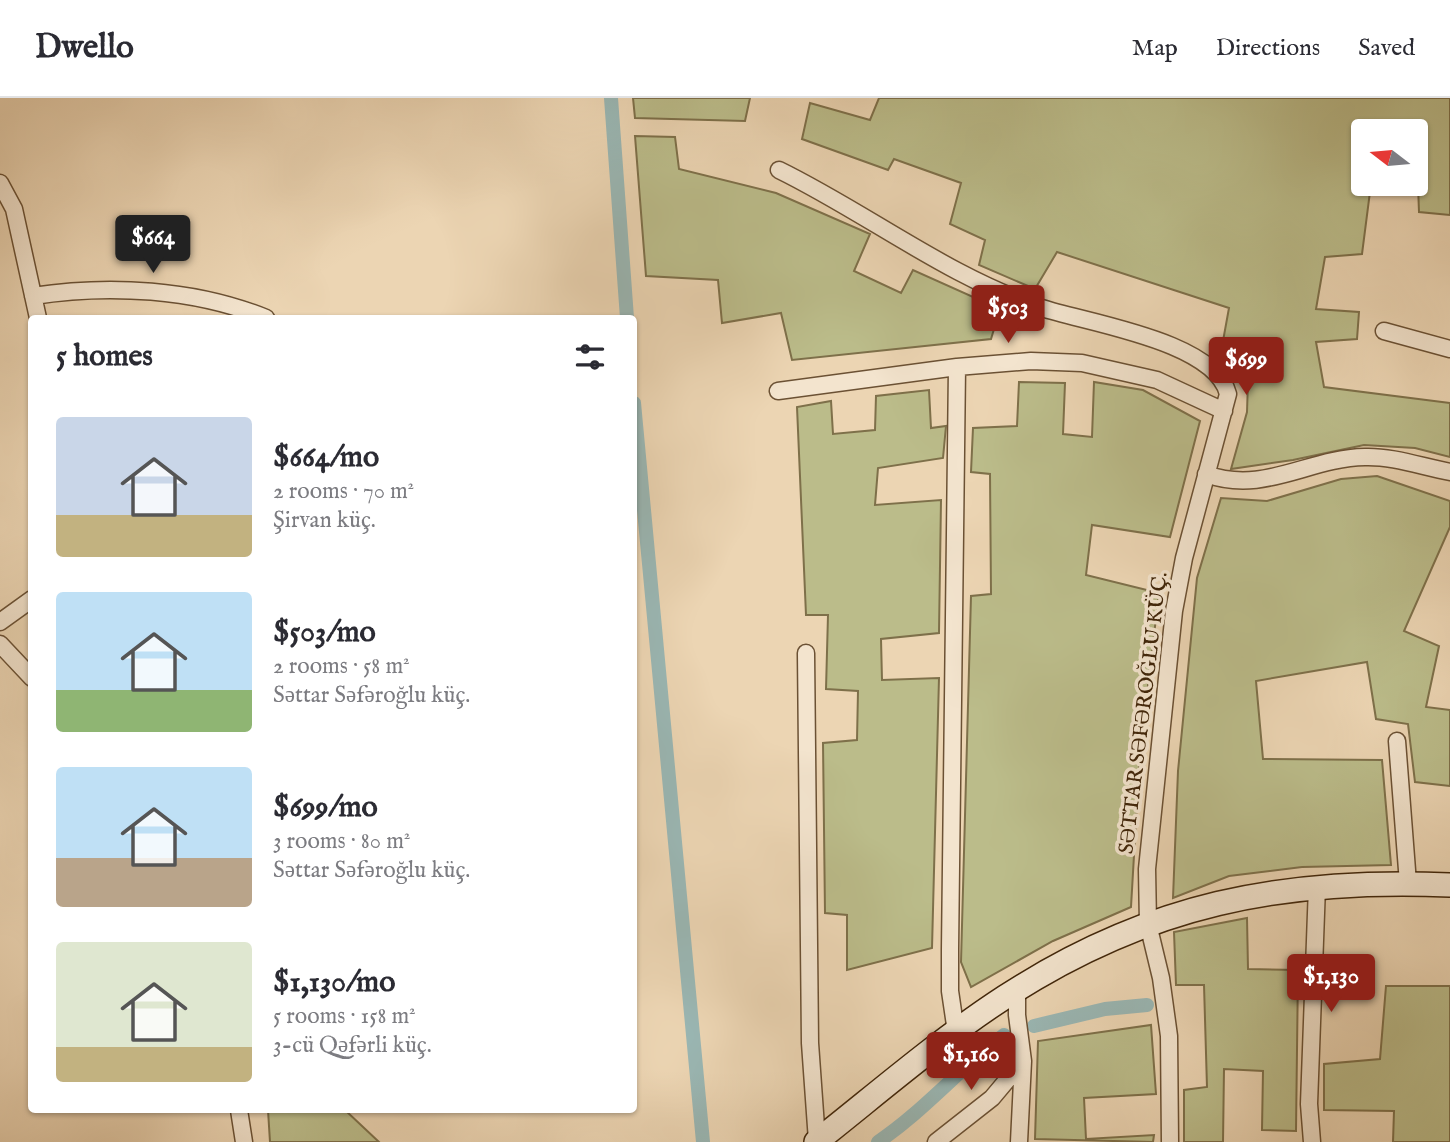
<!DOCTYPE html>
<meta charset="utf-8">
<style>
:root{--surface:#fff;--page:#f7f7f7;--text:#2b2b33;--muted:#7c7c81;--line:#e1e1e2;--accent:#8f2418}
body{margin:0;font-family:"IM FELL English",serif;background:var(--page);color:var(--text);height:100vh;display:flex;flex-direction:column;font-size:26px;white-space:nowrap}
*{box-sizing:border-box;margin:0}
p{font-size:23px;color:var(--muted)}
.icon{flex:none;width:38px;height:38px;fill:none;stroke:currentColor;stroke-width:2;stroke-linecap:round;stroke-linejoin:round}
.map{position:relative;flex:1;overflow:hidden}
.drawer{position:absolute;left:28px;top:217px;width:609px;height:798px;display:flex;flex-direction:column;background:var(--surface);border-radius:7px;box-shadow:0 2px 5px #0004}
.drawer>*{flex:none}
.needle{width:46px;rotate:286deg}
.buttons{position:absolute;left:1351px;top:21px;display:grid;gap:14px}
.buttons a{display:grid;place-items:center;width:77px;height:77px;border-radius:7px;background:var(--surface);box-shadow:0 2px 5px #0004;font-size:35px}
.price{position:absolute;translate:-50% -60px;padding:0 16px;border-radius:7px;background:var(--accent);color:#fff;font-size:23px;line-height:46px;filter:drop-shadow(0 2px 4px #0008)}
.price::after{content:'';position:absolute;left:50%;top:42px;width:21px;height:16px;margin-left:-10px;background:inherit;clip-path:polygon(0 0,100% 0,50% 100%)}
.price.selected{background:#222;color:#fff}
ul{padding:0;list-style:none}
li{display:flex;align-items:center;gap:21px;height:175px;padding:0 28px}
li span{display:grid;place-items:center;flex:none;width:196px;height:140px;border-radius:7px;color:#555}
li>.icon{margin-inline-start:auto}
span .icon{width:84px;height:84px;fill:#fffc;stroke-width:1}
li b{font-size:30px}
h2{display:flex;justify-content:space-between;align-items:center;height:84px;padding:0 28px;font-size:30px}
header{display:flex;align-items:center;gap:42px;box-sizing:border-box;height:98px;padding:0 35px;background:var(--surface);border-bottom:2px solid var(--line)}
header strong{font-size:33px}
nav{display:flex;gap:38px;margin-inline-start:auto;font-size:24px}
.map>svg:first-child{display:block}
</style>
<header>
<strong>Dwello</strong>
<nav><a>Map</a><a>Directions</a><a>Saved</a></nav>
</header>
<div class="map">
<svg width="1450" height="1044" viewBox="0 0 1450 1044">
<rect width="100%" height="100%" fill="#ecd5b3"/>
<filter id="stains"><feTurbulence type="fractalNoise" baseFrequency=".00286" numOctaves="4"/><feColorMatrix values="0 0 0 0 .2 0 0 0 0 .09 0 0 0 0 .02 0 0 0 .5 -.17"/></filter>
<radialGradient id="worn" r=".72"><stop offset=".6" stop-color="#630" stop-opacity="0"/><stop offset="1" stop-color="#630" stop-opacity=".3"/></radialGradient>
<path fill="#bbbc8a" stroke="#7e704a" stroke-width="2" d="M633 0H750L745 23 635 20Z
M879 0H1450V117L1419 114 1416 33H1363V86H1371L1362 156 1325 159 1316 211 1359 214 1357 241 1316 244 1324 289 1450 305V359L1415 350 1364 347 1293 362 1231 371 1247 314 1248 283 1221 254 1229 210 1057 154 1035 191 979 167 985 142 950 126 961 85 894 61 888 72 802 41 810 5 870 22Z
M635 38 675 39 679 71 776 95 870 136 854 173 901 195 913 172 1000 211 991 241 792 262 781 215 722 225 718 182 646 178Z
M1019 284 1065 285 1063 336 1092 339 1094 284 1143 292 1200 323 1170 439 1092 427 1086 477 1159 495 1140 654 1131 809 1053 843 971 889 961 864 971 498 991 496 990 376 971 374 973 330 1017 328Z
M929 292 931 330 946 328 943 360 878 370 875 407 941 402 939 535 881 541 882 582 939 580 932 850 847 872V817L825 815 823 645 857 642 858 593 826 591 828 517H806L797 309 831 303 833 336 875 332 876 298Z
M1377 378 1450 403V429L1404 533 1439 548 1426 609 1450 612V688L1415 684 1408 626 1376 621 1367 564 1256 583 1263 661 1382 662 1391 767 1302 769 1229 778 1173 800 1178 673 1197 480 1221 400 1267 403 1341 381Z
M1247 820 1248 871 1298 872 1296 1033 1262 1032 1263 973 1224 971 1223 1044H1184V992L1207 989 1204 887H1176L1174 834Z
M1386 888H1450V1044H1393L1394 1013 1324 1012V966L1380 961Z
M1151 927 1156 996 1084 1000 1086 1041 1154 1037 1153 1044 1035 1041 1038 943Z
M268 1012H345L379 1044H270Z"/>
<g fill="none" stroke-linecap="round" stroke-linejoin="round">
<path stroke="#9ab7b4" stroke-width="14" d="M611 0 627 220
M634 305 703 1044
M1034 928 1105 911 1147 907
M878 1044C924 1013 960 970 1004 937"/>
<defs>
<path id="street" d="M779 72C867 115 948 179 1042 210 1087 225 1215 243 1228 296L1184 460 1174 513 1147 771 1148 826 1161 880 1169 938 1170 1044
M0 85 14 111 38 220
M33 198C109 186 195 191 266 220
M1384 233 1450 251
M778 293 957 269 1031 263 1082 265 1157 282 1224 313
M1206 376C1264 397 1308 360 1365 359 1392 358 1423 369 1450 374
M0 524 32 501
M0 546 32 580
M806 555 810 945 817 1043
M1397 643 1408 785
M1017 892V917L1023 963 1019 1044
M956 934 950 893V852L957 269
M239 1012 244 1044
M936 1044 992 1000 1023 963
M1312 1044 1309 1006 1317 788"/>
<path id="secondary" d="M816 1044C878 995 939 942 1005 899 1148 806 1282 780 1450 787"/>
</defs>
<use href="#street" stroke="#6b5134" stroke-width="19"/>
<use href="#secondary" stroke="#402509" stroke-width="26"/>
<use href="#street" stroke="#f3e4ce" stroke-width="16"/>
<use href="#secondary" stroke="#f3e4ce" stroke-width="23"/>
</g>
<g text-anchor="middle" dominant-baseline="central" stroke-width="7" stroke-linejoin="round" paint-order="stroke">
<g font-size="21" fill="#402509" stroke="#f3e4ce">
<text transform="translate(1144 615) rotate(-83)">SƏTTAR SƏFƏROĞLU KÜÇ.</text>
</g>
</g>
<rect width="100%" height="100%" filter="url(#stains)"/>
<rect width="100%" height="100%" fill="url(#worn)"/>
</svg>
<div class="buttons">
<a><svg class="needle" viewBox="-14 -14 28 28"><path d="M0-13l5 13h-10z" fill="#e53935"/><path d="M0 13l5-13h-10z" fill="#7c7c81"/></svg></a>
</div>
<b class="price selected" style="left:153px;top:177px">$664</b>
<b class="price" style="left:1008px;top:247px">$503</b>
<b class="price" style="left:1246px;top:299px">$699</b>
<b class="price" style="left:1331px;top:916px">$1,130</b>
<b class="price" style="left:971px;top:994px">$1,160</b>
<section class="drawer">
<h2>5 homes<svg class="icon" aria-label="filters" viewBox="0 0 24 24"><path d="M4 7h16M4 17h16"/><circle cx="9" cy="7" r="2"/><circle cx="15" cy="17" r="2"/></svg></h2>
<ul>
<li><span style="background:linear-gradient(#c9d6e8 70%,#c2b280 0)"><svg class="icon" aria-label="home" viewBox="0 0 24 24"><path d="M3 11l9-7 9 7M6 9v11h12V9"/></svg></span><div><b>$664/mo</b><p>2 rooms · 70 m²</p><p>Şirvan küç.</p></div></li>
<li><span style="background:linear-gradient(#bfe0f5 70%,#8fb573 0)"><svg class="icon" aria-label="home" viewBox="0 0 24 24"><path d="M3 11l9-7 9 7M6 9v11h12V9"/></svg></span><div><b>$503/mo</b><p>2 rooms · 58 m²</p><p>Səttar Səfəroğlu küç.</p></div></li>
<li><span style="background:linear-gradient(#bfe0f5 65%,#b9a48a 0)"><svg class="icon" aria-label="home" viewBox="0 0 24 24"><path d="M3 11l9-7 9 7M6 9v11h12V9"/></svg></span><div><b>$699/mo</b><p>3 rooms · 80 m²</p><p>Səttar Səfəroğlu küç.</p></div></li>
<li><span style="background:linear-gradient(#dfe7d0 75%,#c2b280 0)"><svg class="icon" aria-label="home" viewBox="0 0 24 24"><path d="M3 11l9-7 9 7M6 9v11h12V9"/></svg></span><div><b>$1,130/mo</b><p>5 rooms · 158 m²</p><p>3-cü Qəfərli küç.</p></div></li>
</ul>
</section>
</div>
